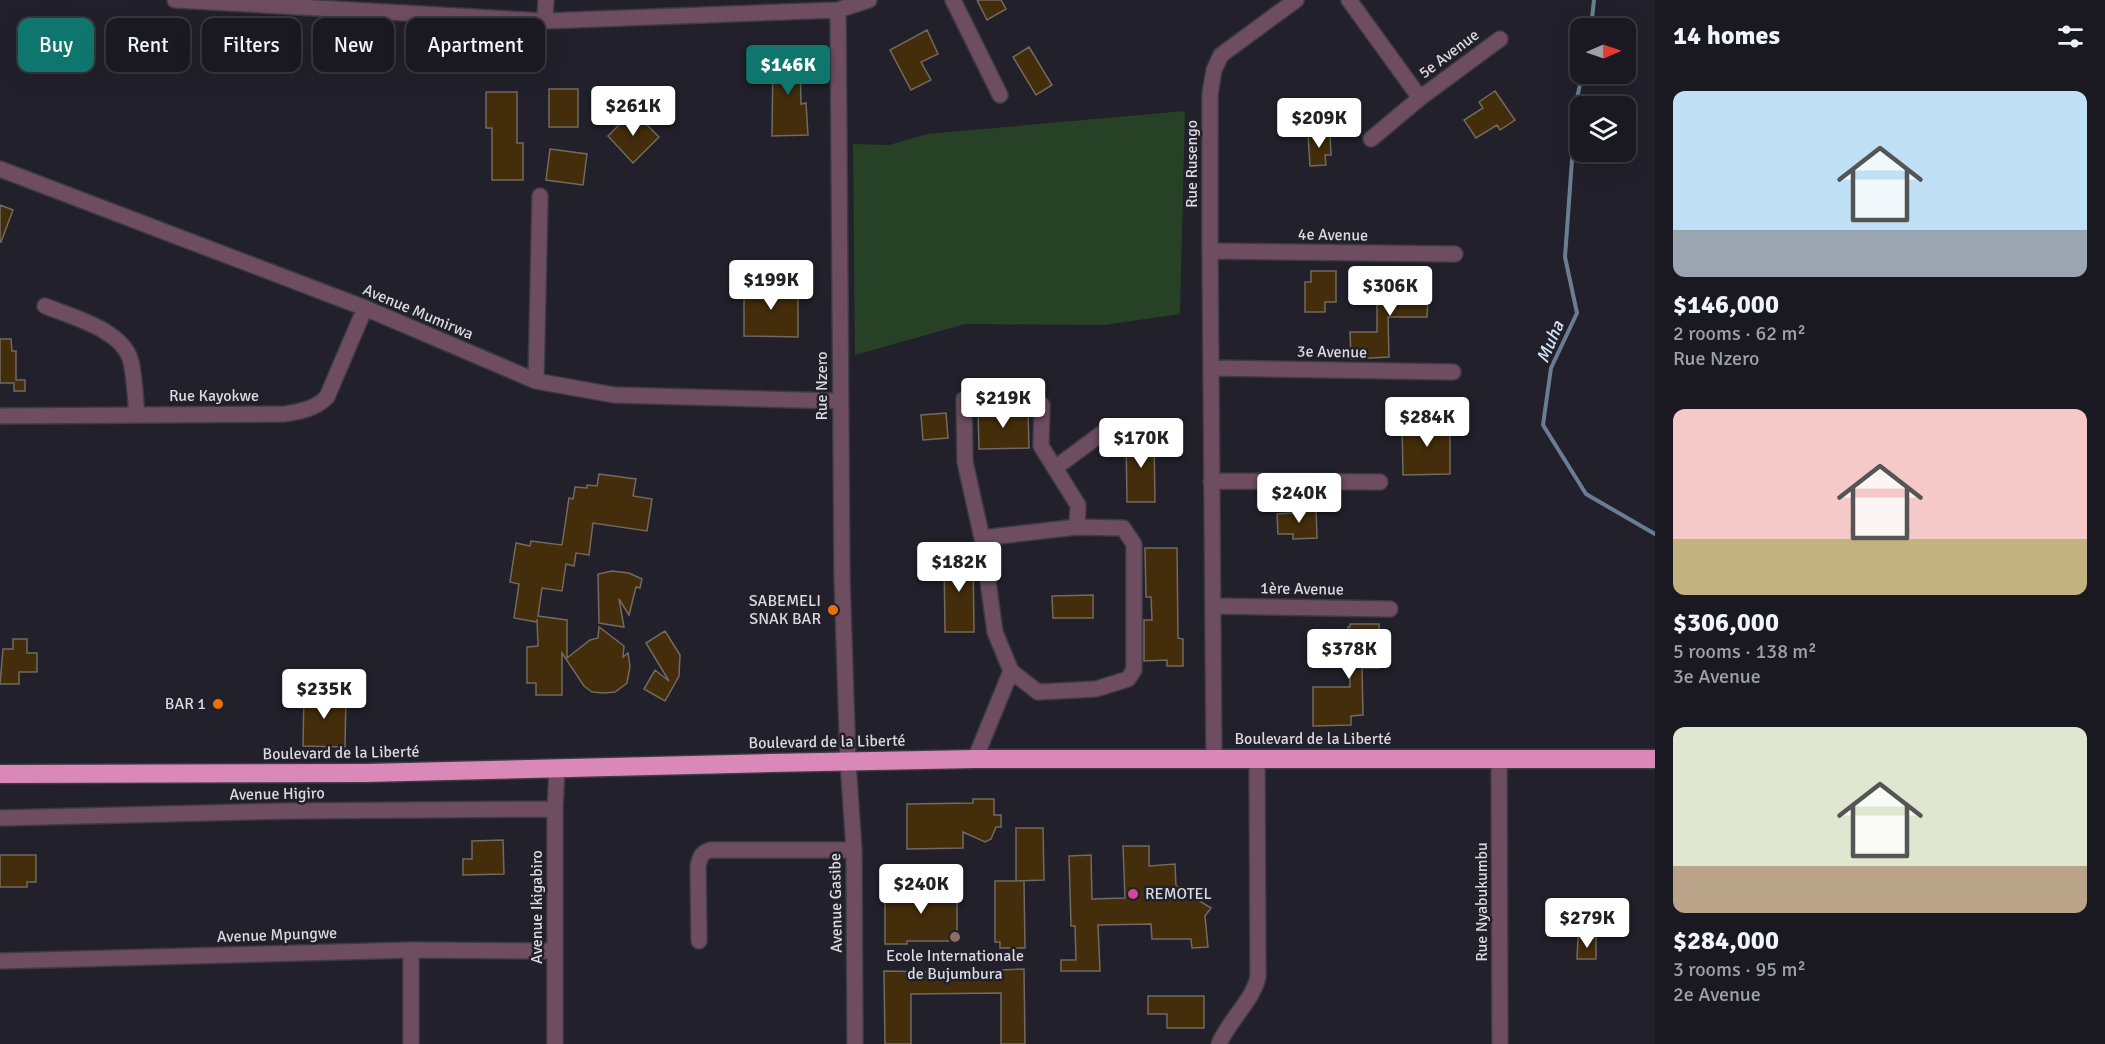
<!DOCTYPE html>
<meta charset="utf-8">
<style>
:root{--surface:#1a1820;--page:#27252d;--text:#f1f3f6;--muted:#9fa0a5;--line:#38373e;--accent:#0f766e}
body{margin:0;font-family:Signika,sans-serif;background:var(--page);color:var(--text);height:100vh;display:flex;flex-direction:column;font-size:22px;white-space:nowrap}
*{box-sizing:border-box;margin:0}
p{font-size:20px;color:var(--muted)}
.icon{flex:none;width:33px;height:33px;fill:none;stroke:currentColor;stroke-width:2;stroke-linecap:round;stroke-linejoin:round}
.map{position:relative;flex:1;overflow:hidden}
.drawer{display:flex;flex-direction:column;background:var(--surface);width:450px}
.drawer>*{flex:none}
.hud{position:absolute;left:18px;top:18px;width:570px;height:54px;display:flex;gap:12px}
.needle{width:39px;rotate:88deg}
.buttons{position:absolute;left:1570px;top:18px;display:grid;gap:12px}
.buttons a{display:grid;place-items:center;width:66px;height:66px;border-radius:12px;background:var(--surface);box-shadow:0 6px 24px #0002,0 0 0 2px var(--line);font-size:30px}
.price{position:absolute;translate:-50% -51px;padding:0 14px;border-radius:6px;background:#fff;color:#222;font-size:20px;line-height:39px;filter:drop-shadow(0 2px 3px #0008)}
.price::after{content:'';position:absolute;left:50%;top:36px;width:18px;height:14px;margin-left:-9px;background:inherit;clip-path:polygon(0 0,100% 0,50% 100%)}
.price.current{background:var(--accent);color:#fff}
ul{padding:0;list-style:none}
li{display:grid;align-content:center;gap:12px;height:318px;padding:0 18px}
li span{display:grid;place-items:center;height:186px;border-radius:12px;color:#555}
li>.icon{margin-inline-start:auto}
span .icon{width:108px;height:108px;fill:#fffc;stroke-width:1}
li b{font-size:26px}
h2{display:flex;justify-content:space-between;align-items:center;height:72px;padding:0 18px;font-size:26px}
.tag{padding:0 21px;border-radius:12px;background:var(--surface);box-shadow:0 6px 24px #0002,0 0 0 2px var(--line);font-size:21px;line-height:54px}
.tag.current{background:var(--accent);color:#fff}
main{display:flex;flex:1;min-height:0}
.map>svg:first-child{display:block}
</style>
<main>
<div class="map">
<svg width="1655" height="1044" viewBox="0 0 1655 1044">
<rect width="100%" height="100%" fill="#22202a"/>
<path fill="#274127" d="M1185 111 1180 314 1104 325 965 324 855 355 853 144 889 145 927 134Z"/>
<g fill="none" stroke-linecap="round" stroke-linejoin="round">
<path stroke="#6a7e93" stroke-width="4" d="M1591 28 1594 0
M1582 74 1576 104 1565 257 1577 313 1551 368 1543 425 1586 494 1655 534"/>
</g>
<path fill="#432d0b" stroke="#726a5f" stroke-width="1.5" d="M977 0H1001L1006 9 987 20Z
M927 30 938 54 921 62 931 80 911 90 890 50Z
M1029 47 1052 85 1036 95 1013 57Z
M773 51H800L801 104 806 103 808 135 772 136Z
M549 89H578V127H549Z
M1495 91 1515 120 1500 130 1497 125 1476 138 1464 120 1483 108 1479 102Z
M486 92H517V143H523V180H492V128H486Z
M633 111 659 137 633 163 608 136Z
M1330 133 1331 155H1325L1326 165 1310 166 1308 135Z
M550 149 587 154 583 185 546 180Z
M0 205 13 210 1 242H0Z
M1311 271H1336V302H1325V312H1305V282H1311Z
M1396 275H1419V298H1428L1427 317H1388L1389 357 1351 359 1350 332H1377V291H1396Z
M744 286H798V337L744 336Z
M0 339H11L12 351H16V380H25V391H14V383H0Z
M978 410H1028L1029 448 979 449Z
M946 413 948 438 923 440 921 415Z
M1450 420V474L1403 475 1402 425 1418 424V421Z
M1154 435 1155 502H1127L1126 436Z
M599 474 636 479 633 496 652 499 647 531 593 523 589 555 576 553 574 566 566 564 562 591 542 588 538 616 567 620V658L590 640 598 638 599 627 624 646 623 657 628 653 630 666 627 683 615 692 604 693 592 692 584 686 562 653V695H536V683H527V647L538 646 537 619V622L514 618 519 584 510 582 516 543 530 546 531 541 562 545 569 498 573 499 575 487 587 488V485L597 486Z
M1316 508 1317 538 1293 539V534H1278L1277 514 1292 513V510Z
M1145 548H1177L1178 638 1183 639V666H1167V660L1144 661V620H1152L1151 597H1146Z
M973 554 974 632H945L944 555Z
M612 571 629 573 642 579 640 588 636 587 629 615 619 599 624 627 599 623 598 574Z
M1093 595V618H1053L1052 596Z
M1350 624H1379V668H1362L1363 715 1351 716V725L1313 726V687H1350V655H1347L1348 627H1350Z
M665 631 680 655 679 676 665 701 644 689 655 670 669 681 646 643Z
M13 639H27V653H37V672H19V684H0L3 649H13Z
M304 694 346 695 345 747 303 746Z
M973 799H994V815H1001V827H996L991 839 985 842 963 832V848L907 849V804L973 803Z
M1016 828H1043L1044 880 1016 881Z
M503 840 504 874 463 875V859H472V841Z
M1123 846H1149V866L1175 864 1176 886 1211 908 1205 916 1208 947 1192 948 1191 939H1152L1151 924 1098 925 1100 971H1061V960H1076L1075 926H1071L1069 856 1091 855 1092 899 1125 898Z
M0 855H36V882H27V887H0Z
M995 881H1024L1025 948H1000V942H995Z
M957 887V941H907V944H885V888Z
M1578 938H1596V959H1577Z
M1024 969 1025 1044H1001V993L911 994V1044H885L884 971 1000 973V970Z
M1148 996H1204V1028H1167V1014H1148Z"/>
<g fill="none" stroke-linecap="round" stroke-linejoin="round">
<defs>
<path id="minor" d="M175 0 545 21 838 10 869 0
M953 0 1000 95
M1349 0 1420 98
M838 10 842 578 848 762 854 850 855 1044
M545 21 546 0
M1371 139 1420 98 1500 39
M0 169 365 308 536 381 614 395 840 401
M1210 251 1455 254
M45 306C72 317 124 330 131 362 135 379 135 397 137 414
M1211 368 1453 372
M536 381 540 196
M964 399 965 462 982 538
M1042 405 1041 446 1078 505 1077 527
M0 416 285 414C301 411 315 409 327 397L365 308
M1055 468 1105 431 1118 430
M1211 481 1380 482
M1077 527 1123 528 1134 544V670L1128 679 1096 689 1038 692 1011 671 995 632 982 538Z
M1213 606 1390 609
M975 759 1011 671
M1214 759 1210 251V94L1214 70 1221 55 1296 0
M1499 759 1500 1044
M0 818 290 811 555 809
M699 941 698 866C700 857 701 853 710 850H854
M411 950V1044
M0 961 411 950 555 951
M555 1044V809L557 769
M1219 1044C1229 1020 1252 1002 1258 977L1257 759"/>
<path id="highway" d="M0 774 366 773 770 763 975 759H1655"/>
</defs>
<use href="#minor" stroke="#3c3a43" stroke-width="18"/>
<use href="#highway" stroke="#3c3a43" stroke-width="21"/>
<use href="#minor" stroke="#6e4d60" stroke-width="15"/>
<use href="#highway" stroke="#d988b8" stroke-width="18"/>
</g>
<g fill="#e8710a" stroke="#22202a" stroke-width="2">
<circle cx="833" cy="610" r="6"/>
<circle cx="218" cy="704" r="6"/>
</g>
<circle fill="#d1479c" stroke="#22202a" stroke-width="2" cx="1133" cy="894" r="6"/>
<circle fill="#8d6e63" stroke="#22202a" stroke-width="2" cx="955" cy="937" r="6"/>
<g text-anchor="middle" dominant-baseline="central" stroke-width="5" stroke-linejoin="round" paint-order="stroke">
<g font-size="16" fill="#dad9e0" stroke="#22202a">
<text transform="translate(1449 54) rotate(-37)">5e Avenue</text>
<text transform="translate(1192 164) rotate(-90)">Rue Rusengo</text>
<text transform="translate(1333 235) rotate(1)">4e Avenue</text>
<text transform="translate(418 312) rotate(23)">Avenue Mumirwa</text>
<text transform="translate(1332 352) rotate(1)">3e Avenue</text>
<text transform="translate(822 386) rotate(-90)">Rue Nzero</text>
<text x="214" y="396">Rue Kayokwe</text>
<text transform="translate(1302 589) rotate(1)">1ère Avenue</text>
<text x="1313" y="739">Boulevard de la Liberté</text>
<text transform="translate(827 742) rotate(-1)">Boulevard de la Liberté</text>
<text transform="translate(341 753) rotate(-1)">Boulevard de la Liberté</text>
<text transform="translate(277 794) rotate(-1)">Avenue Higiro</text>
<text transform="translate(1482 902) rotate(-90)">Rue Nyabukumbu</text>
<text transform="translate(836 903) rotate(-91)">Avenue Gasibe</text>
<text transform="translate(537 907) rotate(-90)">Avenue Ikigabiro</text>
<text transform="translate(277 935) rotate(-2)">Avenue Mpungwe</text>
</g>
<g font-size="16" fill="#dad9e0" stroke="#22202a" text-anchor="end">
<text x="821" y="601">SABEMELI<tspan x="821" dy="18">SNAK BAR</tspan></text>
<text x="206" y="704">BAR 1</text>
<text x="1145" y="894" text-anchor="start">REMOTEL</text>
<text x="955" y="956" text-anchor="middle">Ecole Internationale<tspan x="955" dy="18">de Bujumbura</tspan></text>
</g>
<g font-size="18" font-style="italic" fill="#d0e5f8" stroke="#22202a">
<text transform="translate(1550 342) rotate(-67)">Muha</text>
</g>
</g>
</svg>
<div class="buttons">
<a><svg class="needle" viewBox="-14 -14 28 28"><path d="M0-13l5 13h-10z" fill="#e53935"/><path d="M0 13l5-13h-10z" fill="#9fa0a5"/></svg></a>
<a><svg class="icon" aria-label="layers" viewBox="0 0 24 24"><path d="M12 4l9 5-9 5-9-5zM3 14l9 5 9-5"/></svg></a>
</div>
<b class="price current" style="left:788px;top:96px">$146K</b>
<b class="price" style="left:633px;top:137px">$261K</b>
<b class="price" style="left:1319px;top:149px">$209K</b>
<b class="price" style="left:771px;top:311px">$199K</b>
<b class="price" style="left:1390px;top:317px">$306K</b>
<b class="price" style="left:1003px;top:429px">$219K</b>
<b class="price" style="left:1427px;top:448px">$284K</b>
<b class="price" style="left:1141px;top:469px">$170K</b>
<b class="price" style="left:1299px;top:524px">$240K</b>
<b class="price" style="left:959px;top:593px">$182K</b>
<b class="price" style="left:1349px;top:680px">$378K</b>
<b class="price" style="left:324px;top:720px">$235K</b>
<b class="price" style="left:921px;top:915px">$240K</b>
<b class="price" style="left:1587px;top:949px">$279K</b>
<div class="hud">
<a class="tag current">Buy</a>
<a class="tag">Rent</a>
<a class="tag">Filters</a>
<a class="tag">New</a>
<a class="tag">Apartment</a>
</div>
</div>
<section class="drawer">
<h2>14 homes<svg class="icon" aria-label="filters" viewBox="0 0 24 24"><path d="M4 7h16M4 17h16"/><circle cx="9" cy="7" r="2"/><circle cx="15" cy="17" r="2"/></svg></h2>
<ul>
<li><span style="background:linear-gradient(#bfe0f5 75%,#9aa5b1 0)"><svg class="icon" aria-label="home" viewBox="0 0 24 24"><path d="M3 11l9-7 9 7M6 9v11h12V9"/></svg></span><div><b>$146,000</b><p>2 rooms · 62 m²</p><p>Rue Nzero</p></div></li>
<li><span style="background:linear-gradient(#f6c9c9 70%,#c2b280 0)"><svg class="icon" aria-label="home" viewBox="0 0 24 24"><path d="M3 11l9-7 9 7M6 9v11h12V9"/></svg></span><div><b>$306,000</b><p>5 rooms · 138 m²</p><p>3e Avenue</p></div></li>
<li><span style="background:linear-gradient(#dfe7d0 75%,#b9a48a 0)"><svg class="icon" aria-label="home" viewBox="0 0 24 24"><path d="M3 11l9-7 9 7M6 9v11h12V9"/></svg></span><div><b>$284,000</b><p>3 rooms · 95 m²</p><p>2e Avenue</p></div></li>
</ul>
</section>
</main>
